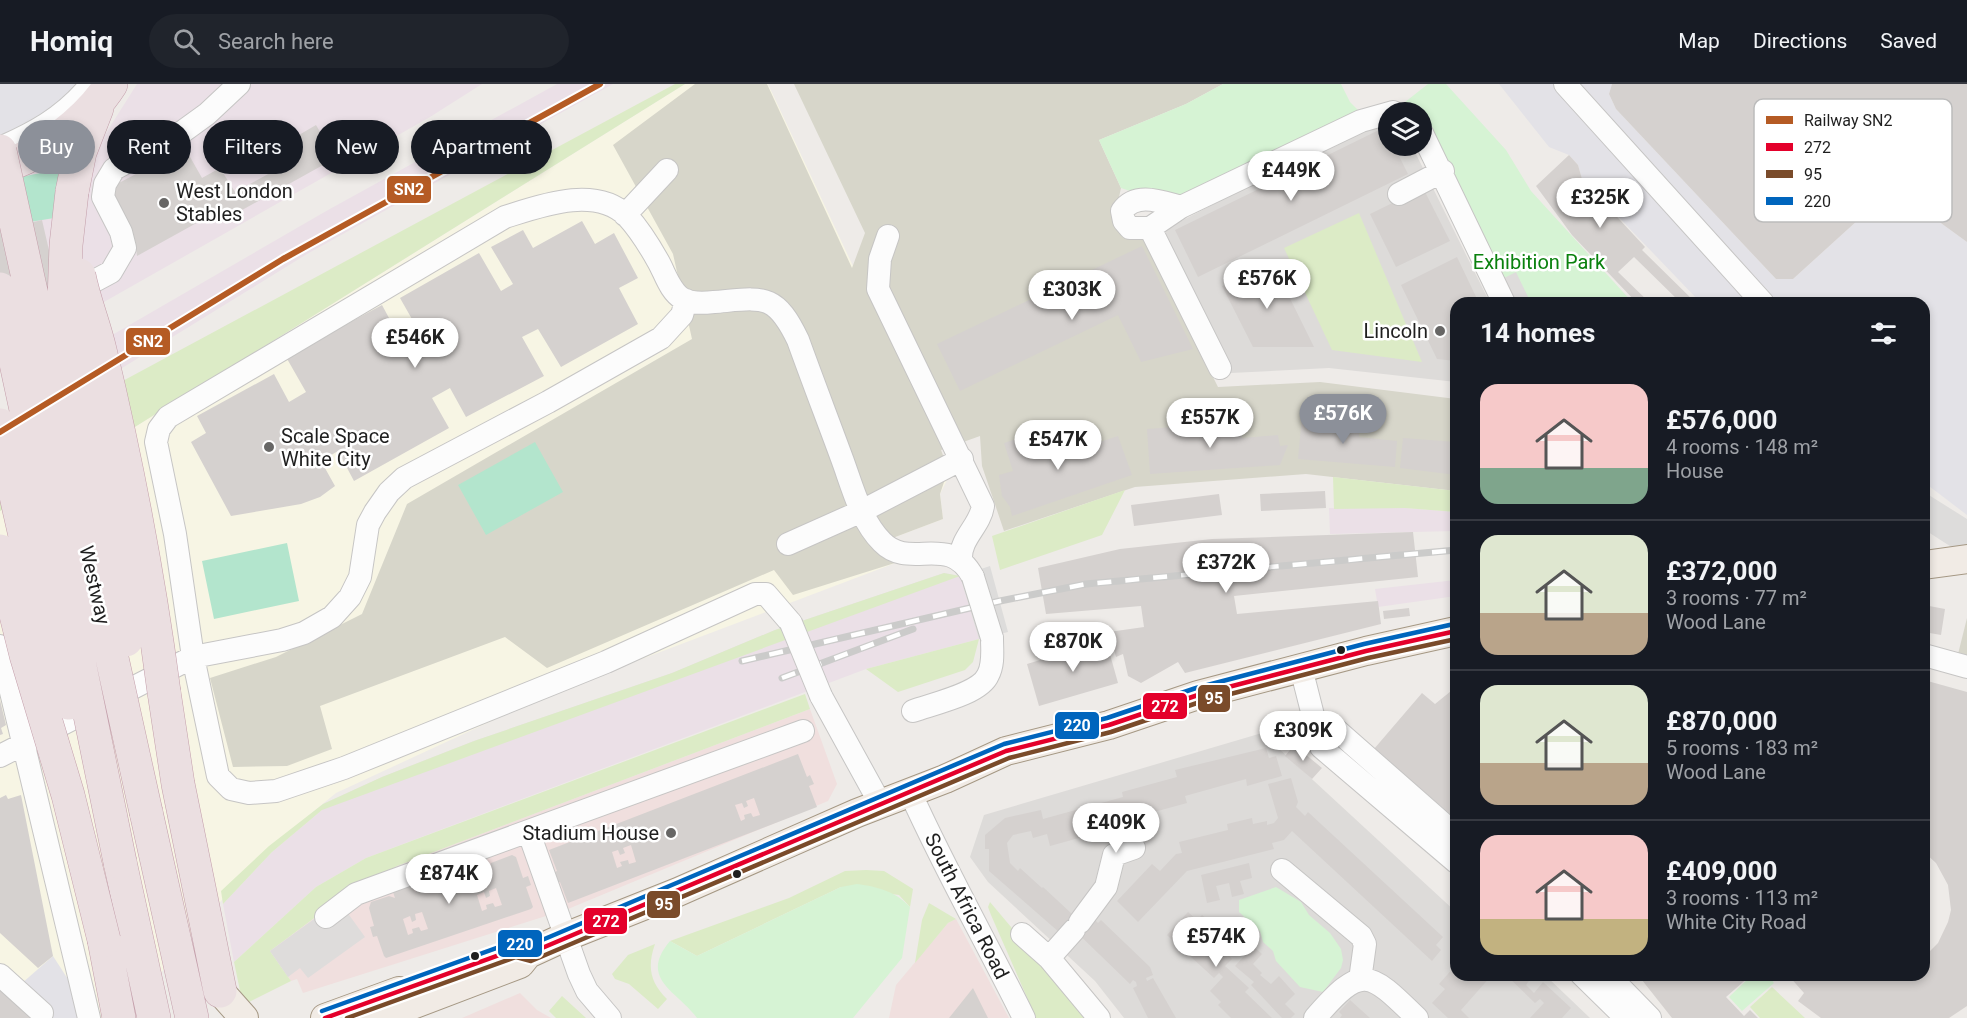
<!DOCTYPE html>
<meta charset="utf-8">
<style>
:root{--surface:#171b24;--page:#20242c;--text:#f1f3f6;--muted:#9ea1a6;--line:#363941;--accent:#8c9099}
body{margin:0;font-family:Roboto,sans-serif;background:var(--page);color:var(--text);height:100vh;display:flex;flex-direction:column;font-size:22px;white-space:nowrap}
*{box-sizing:border-box;margin:0}
p{font-size:20px;color:var(--muted)}
.icon{flex:none;width:33px;height:33px;fill:none;stroke:currentColor;stroke-width:2;stroke-linecap:round;stroke-linejoin:round}
.map{position:relative;flex:1;overflow:hidden}
.panel{position:absolute;left:1450px;top:213px;width:480px;height:684px;display:flex;flex-direction:column;background:var(--surface);border-radius:18px;box-shadow:0 3px 9px #0003}
.panel>*{flex:none}
.top-card{position:absolute;left:18px;top:36px;width:570px;height:54px;display:flex;gap:12px}
.fabs{position:absolute;left:1378px;top:18px;display:grid;gap:12px}
.fabs a{display:grid;place-items:center;width:54px;height:54px;border-radius:50%;background:var(--surface);box-shadow:0 3px 9px #0003;font-size:30px}
.price{position:absolute;translate:-50% -51px;padding:0 14px;border-radius:21px;background:#fff;color:#222;font-size:20px;line-height:39px;filter:drop-shadow(0 2px 3px #0008)}
.price::after{content:'';position:absolute;left:50%;top:36px;width:18px;height:14px;margin-left:-9px;background:inherit;clip-path:polygon(0 0,100% 0,50% 100%)}
.price.selected{background:var(--accent);color:#fff}
ul{padding:0;list-style:none}
li{display:flex;align-items:center;gap:18px;height:150px;padding:0 30px}
li+li{border-top:2px solid var(--line)}
li span{display:grid;place-items:center;flex:none;width:168px;height:120px;border-radius:18px;color:#555}
li>.icon{margin-inline-start:auto}
span .icon{width:72px;height:72px;fill:#fffc;stroke-width:1}
li b{font-size:26px}
h2{display:flex;justify-content:space-between;align-items:center;height:72px;padding:0 30px;font-size:26px}
.tag{padding:0 21px;border-radius:27px;background:var(--surface);box-shadow:0 3px 9px #0003;font-size:21px;line-height:54px}
.tag.selected{background:var(--accent);color:#fff}
header{display:flex;align-items:center;gap:36px;box-sizing:border-box;height:84px;padding:0 30px;background:var(--surface);border-bottom:2px solid var(--line)}
header strong{font-size:28px}
nav{display:flex;gap:33px;margin-inline-start:auto;font-size:21px}
.search{width:420px;height:54px;background:var(--page);display:flex;align-items:center;gap:15px;box-sizing:border-box;padding:0 21px;border-radius:33px;color:var(--muted);font-size:22px}
.map>svg:first-child{display:block}
</style>
<header>
<strong>Homiq</strong>
<div class="search"><svg class="icon" aria-label="search" viewBox="0 0 24 24"><circle cx="10" cy="10" r="6"/><path d="M15 15l6 6"/></svg>Search here</div>
<nav><a>Map</a><a>Directions</a><a>Saved</a></nav>
</header>
<div class="map">
<svg width="1967" height="934" viewBox="0 0 1967 934">
<rect width="100%" height="100%" fill="#eeebe8"/>
<path fill="#dddbd9" d="M1383 39 1389 42V62H1412L1490 219H1456V298L1329 284 1231 289 1162 147 1326 62Z
M1262 649 1456 828V891H1545L1590 934H1124L1095 897 988 798 970 773 984 731Z"/>
<path fill="#f0dfde" d="M810 625 837 700 828 717 568 825 303 909 297 895 291 897 270 867 352 806 397 782Z
M956 835 1009 934H889L896 901 948 839Z
M520 909 537 926 551 934H462Z"/>
<path fill="#ebe0e7" d="M137 0H482L430 33 0 277V92L59 80 101 57Z
M557 0H613L307 170 114 289 107 254 328 126Z
M1329 424H1405L1456 428V447L1330 450Z
M944 489 960 492 979 555 866 585 366 774 316 803 234 878 223 820 272 768 322 726 323 720 382 693 474 657 672 589 775 546Z
M1456 496V512L1378 523 1375 505Z"/>
<path fill="#f7f5e4" d="M685 0H768L950 390 940 410 943 435 890 455 898 478 552 609 336 709 257 774 123 934H0V427Z"/>
<path fill="#d7d6ca" d="M695 0H767L852 184 865 149 794 0H1223L1186 20 1099 56 1121 104 1115 131 1142 151 1218 303 1320 298 1456 315V407L1306 390 1135 403 1004 447 982 382 980 352 941 366 950 390 946 392 940 410 943 435 890 455 898 478 793 511 774 486 547 584 505 553 320 622 332 665 287 682 233 683 210 594 276 573 362 530 407 420 692 255 673 170 613 61Z
M1967 534V574L1958 570Z"/>
<path fill="#dcebc6" d="M675 0H685L0 427V363Z
M1359 129 1422 278 1332 266 1284 164Z
M1333 393 1456 407V428L1405 424 1334 425Z
M1125 406 1102 451 1000 486 992 452Z
M944 489 960 492 322 726 272 768 223 820 221 807 269 762 323 720 382 693 474 657 672 589 775 546Z
M979 555 973 578 965 586 898 608 866 585Z
M805 610 810 625 397 782 352 806 270 867 291 897 243 921 234 878 316 803 366 774Z
M866 786 884 787 913 805 910 823 899 811 841 803 697 872 670 857 789 814 845 787Z
M990 818 1088 934H1036L991 831 988 823Z
M929 819 956 835 948 839 915 879 922 836Z
M655 860C647 883 650 898 667 915L658 925 629 900 615 895 612 890 628 871Z
M1772 903 1805 934H1760L1750 923Z
M562 912 586 934H556L549 927Z"/>
<path fill="#d6f3d4" d="M1223 0H1341L1350 18 1360 28 1186 112 1136 109 1121 104 1099 56 1186 20Z
M1428 0H1446L1506 66 1531 107 1633 219H1514L1422 39V28H1409L1400 22Z
M857 800C878 803 895 807 910 823L902 874 853 934H697C677 907 638 895 670 857L697 872 841 803Z
M1276 803 1301 818 1309 831 1330 849 1341 865 1343 876 1341 884 1323 908 1300 903 1276 877 1273 867 1263 858 1260 847 1239 828V816Z
M1752 891H1768L1774 899 1742 927 1729 913Z"/>
<path fill="#b3e5cd" d="M61 85 60 133 0 143V97Z
M535 358 563 408 486 451 458 401Z
M287 459 299 517 214 535 202 477Z"/>
<path fill="#dedcdb" d="M1516 188 1531 219H1509L1498 197Z
M339 817 365 853 308 894 300 884 288 893 270 867Z"/>
<path fill="#e3e2e7" d="M0 0H80L34 40 0 52Z
M1499 0H1612L1609 10 1616 25 1776 195H1793L1880 116 1887 104 1899 117 1916 121 1967 158V431L1925 399 1924 219H1701L1582 95 1578 81 1569 71 1549 63Z
M53 872 93 934H42L13 907Z"/>
<path fill="#dddcdb" d="M1924 408 1967 435V473L1925 446Z
M990 482 1008 548 979 555 960 492Z"/>
<path fill="#d5d1cf" fill-rule="evenodd" d="M1612 0H1967V158L1916 121 1899 117 1887 104 1880 116 1793 195H1776L1616 25 1609 10Z
M316 41 326 58 356 41 366 57 226 135 220 126 137 172 135 156 111 115 117 100 185 64 202 94 220 84 235 108 296 75 287 58Z
M1385 43 1389 52V62H1394L1408 90 1198 193 1175 146Z
M1569 71 1578 81 1582 95 1645 163 1642 166 1696 219H1681L1634 173 1618 188 1650 219H1637L1572 151 1536 102Z
M1423 104 1450 157 1396 183 1370 130Z
M42 136 57 201 0 214V146Z
M582 137 595 160 614 149 638 194 619 204 638 240 561 283 538 245 522 253 544 292 466 333 450 304 432 314 449 344 354 397 338 367 321 377 335 402 320 413 301 420 231 432 191 358 206 349 197 332 274 290 289 318 306 308 286 273 382 221 403 260 421 251 400 214 479 169 501 207 513 200 491 163 523 146 533 164Z
M1142 162 1193 265 1141 278 1118 231 960 307 937 260Z
M1457 173 1479 219H1456V277L1437 275 1401 201Z
M1272 178 1314 263H1253L1222 202Z
M1302 332 1333 335 1332 345 1359 348V353L1397 357 1395 383 1298 375Z
M1241 338 1242 354 1278 351 1280 362 1288 361 1280 381 1150 390 1147 345Z
M1044 346 1054 373 1118 352 1132 391 1012 432 1010 423 1002 412 999 391 1013 387 1004 359Z
M1403 354 1456 358V391L1400 384Z
M1325 407 1326 424 1261 427 1260 410Z
M1219 410 1222 431 1134 442 1131 421Z
M1413 448 1418 493 1234 512 1237 530 1378 517 1381 540 1185 589 1178 578 1141 599 1128 592 1123 570 1116 573 1109 548 1144 543 1141 522 1046 530 1038 484 1120 465 1212 455Z
M1924 521 1945 525 1941 551 1924 548Z
M1409 524 1410 532 1384 535 1383 527Z
M1106 556 1118 599 1039 622 1027 580Z
M1924 596 1967 608V922L1949 934H1821L1798 917 1804 909 1788 891H1924V873L1938 859 1948 838 1951 826 1948 801 1936 779 1924 768Z
M1456 603V735L1374 665 1422 609 1435 620Z
M0 616 6 641 1 644 3 650 0 651Z
M1294 661 1322 684 1312 695 1285 672Z
M1266 664 1269 674 1276 672 1282 692 1247 702 1246 695 1185 712 1187 719 1132 734 1133 739 1050 762 1047 750 1033 754 1031 747 1013 751 1007 759 1010 779 1018 787 1020 784 1042 804 1043 803 1086 843 1094 835 1098 839 1101 836 1150 883 1153 891 1146 894 1147 897 1153 894 1176 934H1148L1133 904 1137 902 1136 898 1133 896 1130 900 1068 840 1060 849 989 787V765H985V751L1005 734 1041 726 1043 735 1123 713 1122 708 1177 693 1175 686Z
M798 670 807 693 810 691 814 700 809 702 817 723 568 819 560 798 556 799 553 789 557 787 549 766ZM754 714 760 731 753 733 751 729 744 731 745 735 741 737 735 721 742 719 744 724 748 722 746 717ZM631 761 636 778 629 780 628 776 620 778 622 782 617 784 612 768 618 766 620 771 625 769 623 764Z
M1291 694 1298 718 1296 723 1305 732 1308 728 1443 853 1436 861 1441 866 1432 877 1292 747 1284 756 1272 759 1274 765 1187 787 1138 838 1117 817 1152 780 1160 787 1176 770 1182 769 1179 758 1228 746 1227 740 1252 734 1253 740 1267 737V741L1274 739 1278 734 1268 700Z
M6 711 8 715 21 711 53 872 38 884 0 849V714Z
M512 771 516 773 523 794 528 792 531 801 526 803 533 823 531 825 386 874 384 872 377 852 373 853 370 843 374 842 369 824 371 818 389 812 395 814 391 802 411 795 415 808 418 802 466 787 470 790 466 778 486 772 489 784 491 779ZM496 804 502 821 495 823 493 819 486 821 487 825 482 827 477 811 484 808 486 814 490 812 489 807ZM422 828 428 845 421 847 419 843 412 845 413 849 408 851 403 835 410 832 412 838 416 836 415 830Z
M1249 779 1252 794 1240 797 1244 810 1232 813 1229 799 1216 802 1220 816 1207 819 1201 791Z
M1188 828 1197 836 1202 831 1212 840 1207 846 1232 875 1225 882 1249 904 1245 908 1272 934H1231L1218 921 1221 918 1210 907 1223 893 1219 889 1214 894 1190 872 1193 869 1180 856 1176 860 1167 851Z
M1236 833 1245 841 1235 851 1245 860 1237 869 1218 852Z
M1253 862 1262 870 1253 880 1262 889 1260 891 1271 900 1279 892 1295 910 1285 920 1295 930 1291 934H1282L1251 901 1254 898 1235 882Z
M1456 881V891H1492L1461 926 1469 934H1448L1432 919 1445 905 1439 900Z
M1506 891H1533L1526 901 1534 909 1543 898 1571 924 1562 934H1530L1544 919 1540 915 1535 919Z
M1638 891H1751L1726 913 1744 932 1750 926 1758 934H1672Z
M0 900 37 934H0Z
M973 904 988 934H949Z
M1350 916 1370 934H1340L1342 931 1339 928Z"/>
<g fill="none" stroke-linecap="round" stroke-linejoin="round">
<defs>
<path id="minor" d="M1565 0 1763 219
M1422 49 1504 219
M0 64C34 49 62 34 87 5
M1399 110 1443 87
M1181 123C1162 118 1136 107 1122 127L1124 137 1130 144H1150L1181 123 1361 37 1393 28
M625 131 667 86
M1150 144 1220 284
M888 152 880 175 878 205 983 422C980 442 960 454 961 475
M70 210 111 188 125 164 121 148 103 113 105 100 114 85 178 51 207 30 239 0
M788 460 862 427 962 375
M791 539 766 510H755L606 578 344 684 276 707 249 709 231 705 218 692 193 573 175 450 156 358 159 345 168 333 505 133C540 122 595 101 627 132 639 145 649 161 658 177 665 189 670 208 683 215 692 220 704 219 714 218 763 214 775 208 798 256 812 295 827 334 841 372 852 401 860 436 882 458 910 487 949 448 973 493
M0 562 89 934
M1924 571 1967 583
M1301 584 1321 663 1456 778
M821 612 881 721
M913 627C932 620 980 610 988 591 994 580 992 567 992 554
M1316 642 1333 643 1456 751
M0 672 193 573 282 556 304 549 332 533 350 513 360 493 368 441 375 428 389 408 404 394 548 318 661 254 682 231 686 216
M911 710C945 786 987 859 1024 934
M529 749 579 890 587 907 610 934
M1282 786 1361 852 1365 860 1360 896
M326 833 356 810 803 647
M1080 838 1106 803 1114 771 1134 764
M1022 850 1049 874 1099 934
M1049 874 1074 846
M0 891 42 929
M1582 891 1626 934
M1608 891 1650 934
M1315 934C1362 880 1368 886 1417 934"/>
<path id="major" d="M1924 481 1967 475
M220 907 244 934
M325 934 399 907
M378 934 520 880 528 870 565 853 678 808 857 729 945 695 1006 667 1109 641 1198 611 1366 567 1456 547"/>
<path id="highway" d="M0 83C42 72 88 36 111 0
M72 108 80 68 97 24
M164 608 178 700 220 907
M146 728 192 934
M120 778 154 934
M104 856 119 934"/>
</defs>
<use href="#minor" stroke="#c6c5c4" stroke-width="24"/>
<use href="#major" stroke="#a59884" stroke-width="30"/>
<use href="#highway" stroke="#c49fab" stroke-width="34"/>
<use href="#minor" stroke="#fcfcfc" stroke-width="22"/>
<use href="#major" stroke="#f1ebe5" stroke-width="28"/>
<use href="#highway" stroke="#ebdfe1" stroke-width="33"/>
<defs>
<path id="rail" d="M742 577 1000 517 1086 500 1456 466
M782 594 913 545"/>
</defs>
<use href="#rail" stroke="#cbcbca" stroke-width="7"/>
<use href="#rail" stroke="#fff" stroke-width="4.5" stroke-dasharray="14" stroke-linecap="butt"/>
<defs>
<path id="minor-bridge" d="M973 493 992 554
M791 539 821 612"/>
<path id="highway-bridge" d="M0 67 146 728
M72 108 66 161 64 217 72 272 112 453 126 556
M79 191C84 217 94 240 100 266 127 379 149 493 164 608
M0 205 56 465 120 778
M0 341 47 549 69 619
M0 467 26 571 68 711 104 856"/>
</defs>
<use href="#minor-bridge" stroke="#c6c5c4" stroke-width="24" stroke-linecap="butt"/>
<use href="#highway-bridge" stroke="#c49fab" stroke-width="34" stroke-linecap="butt"/>
<use href="#minor-bridge" stroke="#fcfcfc" stroke-width="22"/>
<use href="#highway-bridge" stroke="#ebdfe1" stroke-width="33"/>
<defs>
<path id="bus-1" d="M325 934 516 865 528 870 1006 667 1109 641 1198 611 1366 567 1456 547"/>
<path id="bus-2" d="M347 934 516 873 531 877 1009 674 1111 648 1200 618 1368 574 1456 555"/>
<path id="bus-3" d="M322 927 513 858 528 862 1004 660 1107 634 1196 604 1364 560 1454 540"/>
</defs>
<use href="#bus-1" stroke="#fff" stroke-width="9"/>
<use href="#bus-2" stroke="#fff" stroke-width="9"/>
<use href="#bus-3" stroke="#fff" stroke-width="9"/>
<use href="#bus-1" stroke="#e4002b" stroke-width="4.5"/>
<use href="#bus-2" stroke="#7a4b2a" stroke-width="4.5"/>
<use href="#bus-3" stroke="#0065bd" stroke-width="4.5"/>
<defs>
<path id="rail-1" d="M0 348 283 175 600 0"/>
</defs>
<use href="#rail-1" stroke="#fff" stroke-width="10"/>
<use href="#rail-1" stroke="#b55b24" stroke-width="6"/>
</g>
<g fill="#676665" stroke="#fff" stroke-width="2">
<circle cx="164" cy="119" r="6"/>
<circle cx="1440" cy="247" r="6"/>
<circle cx="269" cy="363" r="6"/>
<circle cx="671" cy="749" r="6"/>
</g>
<g fill="#1f1f1f" stroke="#fff" stroke-width="2">
<circle cx="1341" cy="566" r="5"/>
<circle cx="737" cy="790" r="5"/>
<circle cx="475" cy="872" r="5"/>
</g>
<g text-anchor="middle" dominant-baseline="central" stroke-width="5" stroke-linejoin="round" paint-order="stroke">
<g font-size="20" fill="#1f1f1f" stroke="#fff" text-anchor="start">
<text x="176" y="107">West London<tspan x="176" dy="23">Stables</tspan></text>
<text x="1428" y="247" text-anchor="end">Lincoln</text>
<text x="281" y="352">Scale Space<tspan x="281" dy="23">White City</tspan></text>
<text x="659" y="749" text-anchor="end">Stadium House</text>
</g>
<g font-size="20" fill="#0a810e" stroke="#fff">
<text x="1539" y="178">Exhibition Park</text>
</g>
<g font-size="20" fill="#1f1f1f" stroke="#fff">
<text transform="translate(95 501) rotate(77)">Westway</text>
<text transform="translate(967 822) rotate(63)">South Africa Road</text>
</g>
</g>
<rect x="1754" y="15" width="198" height="123" rx="9" fill="#fff" stroke="#bcbcbc" stroke-width="1.5"/>
<rect x="1766" y="32" width="27" height="8" fill="#b55b24"/>
<rect x="1766" y="59" width="27" height="8" fill="#e4002b"/>
<rect x="1766" y="86" width="27" height="8" fill="#7a4b2a"/>
<rect x="1766" y="113" width="27" height="8" fill="#0065bd"/>
<g font-size="16" fill="#1f1f1f">
<text x="1804" y="42">Railway SN2</text>
<text x="1804" y="69">272</text>
<text x="1804" y="96">95</text>
<text x="1804" y="123">220</text>
</g>
<g stroke="#fff" stroke-width="2">
<rect x="386" y="91" width="46" height="29" rx="6" fill="#b55b24"/>
<rect x="125" y="243" width="46" height="29" rx="6" fill="#b55b24"/>
<rect x="1197" y="600" width="34" height="29" rx="6" fill="#7a4b2a"/>
<rect x="1142" y="608" width="46" height="28" rx="6" fill="#e4002b"/>
<rect x="1054" y="627" width="46" height="29" rx="6" fill="#0065bd"/>
<rect x="646" y="806" width="35" height="29" rx="6" fill="#7a4b2a"/>
<rect x="583" y="823" width="45" height="28" rx="6" fill="#e4002b"/>
<rect x="497" y="845" width="46" height="29" rx="6" fill="#0065bd"/>
</g>
<g font-size="16" text-anchor="middle" font-weight="bold" fill="#fff">
<text x="409" y="111">SN2</text>
<text x="148" y="263">SN2</text>
<text x="1214" y="620">95</text>
<text x="1165" y="628">272</text>
<text x="1077" y="647">220</text>
<text x="664" y="826">95</text>
<text x="606" y="843">272</text>
<text x="520" y="866">220</text>
</g>
</svg>
<div class="fabs">
<a><svg class="icon" aria-label="layers" viewBox="0 0 24 24"><path d="M12 4l9 5-9 5-9-5zM3 14l9 5 9-5"/></svg></a>
</div>
<b class="price" style="left:1291px;top:118px">£449K</b>
<b class="price" style="left:1600px;top:145px">£325K</b>
<b class="price" style="left:1267px;top:226px">£576K</b>
<b class="price" style="left:1072px;top:237px">£303K</b>
<b class="price" style="left:415px;top:285px">£546K</b>
<b class="price selected" style="left:1343px;top:361px">£576K</b>
<b class="price" style="left:1210px;top:365px">£557K</b>
<b class="price" style="left:1058px;top:387px">£547K</b>
<b class="price" style="left:1226px;top:510px">£372K</b>
<b class="price" style="left:1073px;top:589px">£870K</b>
<b class="price" style="left:1303px;top:678px">£309K</b>
<b class="price" style="left:1116px;top:770px">£409K</b>
<b class="price" style="left:449px;top:821px">£874K</b>
<b class="price" style="left:1216px;top:884px">£574K</b>
<div class="top-card">
<a class="tag selected">Buy</a>
<a class="tag">Rent</a>
<a class="tag">Filters</a>
<a class="tag">New</a>
<a class="tag">Apartment</a>
</div>
<section class="panel">
<h2>14 homes<svg class="icon" aria-label="filters" viewBox="0 0 24 24"><path d="M4 7h16M4 17h16"/><circle cx="9" cy="7" r="2"/><circle cx="15" cy="17" r="2"/></svg></h2>
<ul>
<li><span style="background:linear-gradient(#f6c9c9 70%,#7fa58c 0)"><svg class="icon" aria-label="home" viewBox="0 0 24 24"><path d="M3 11l9-7 9 7M6 9v11h12V9"/></svg></span><div><b>£576,000</b><p>4 rooms · 148 m²</p><p>House</p></div></li>
<li><span style="background:linear-gradient(#dfe7d0 65%,#b9a48a 0)"><svg class="icon" aria-label="home" viewBox="0 0 24 24"><path d="M3 11l9-7 9 7M6 9v11h12V9"/></svg></span><div><b>£372,000</b><p>3 rooms · 77 m²</p><p>Wood Lane</p></div></li>
<li><span style="background:linear-gradient(#dfe7d0 65%,#b9a48a 0)"><svg class="icon" aria-label="home" viewBox="0 0 24 24"><path d="M3 11l9-7 9 7M6 9v11h12V9"/></svg></span><div><b>£870,000</b><p>5 rooms · 183 m²</p><p>Wood Lane</p></div></li>
<li><span style="background:linear-gradient(#f6c9c9 70%,#c2b280 0)"><svg class="icon" aria-label="home" viewBox="0 0 24 24"><path d="M3 11l9-7 9 7M6 9v11h12V9"/></svg></span><div><b>£409,000</b><p>3 rooms · 113 m²</p><p>White City Road</p></div></li>
</ul>
</section>
</div>
